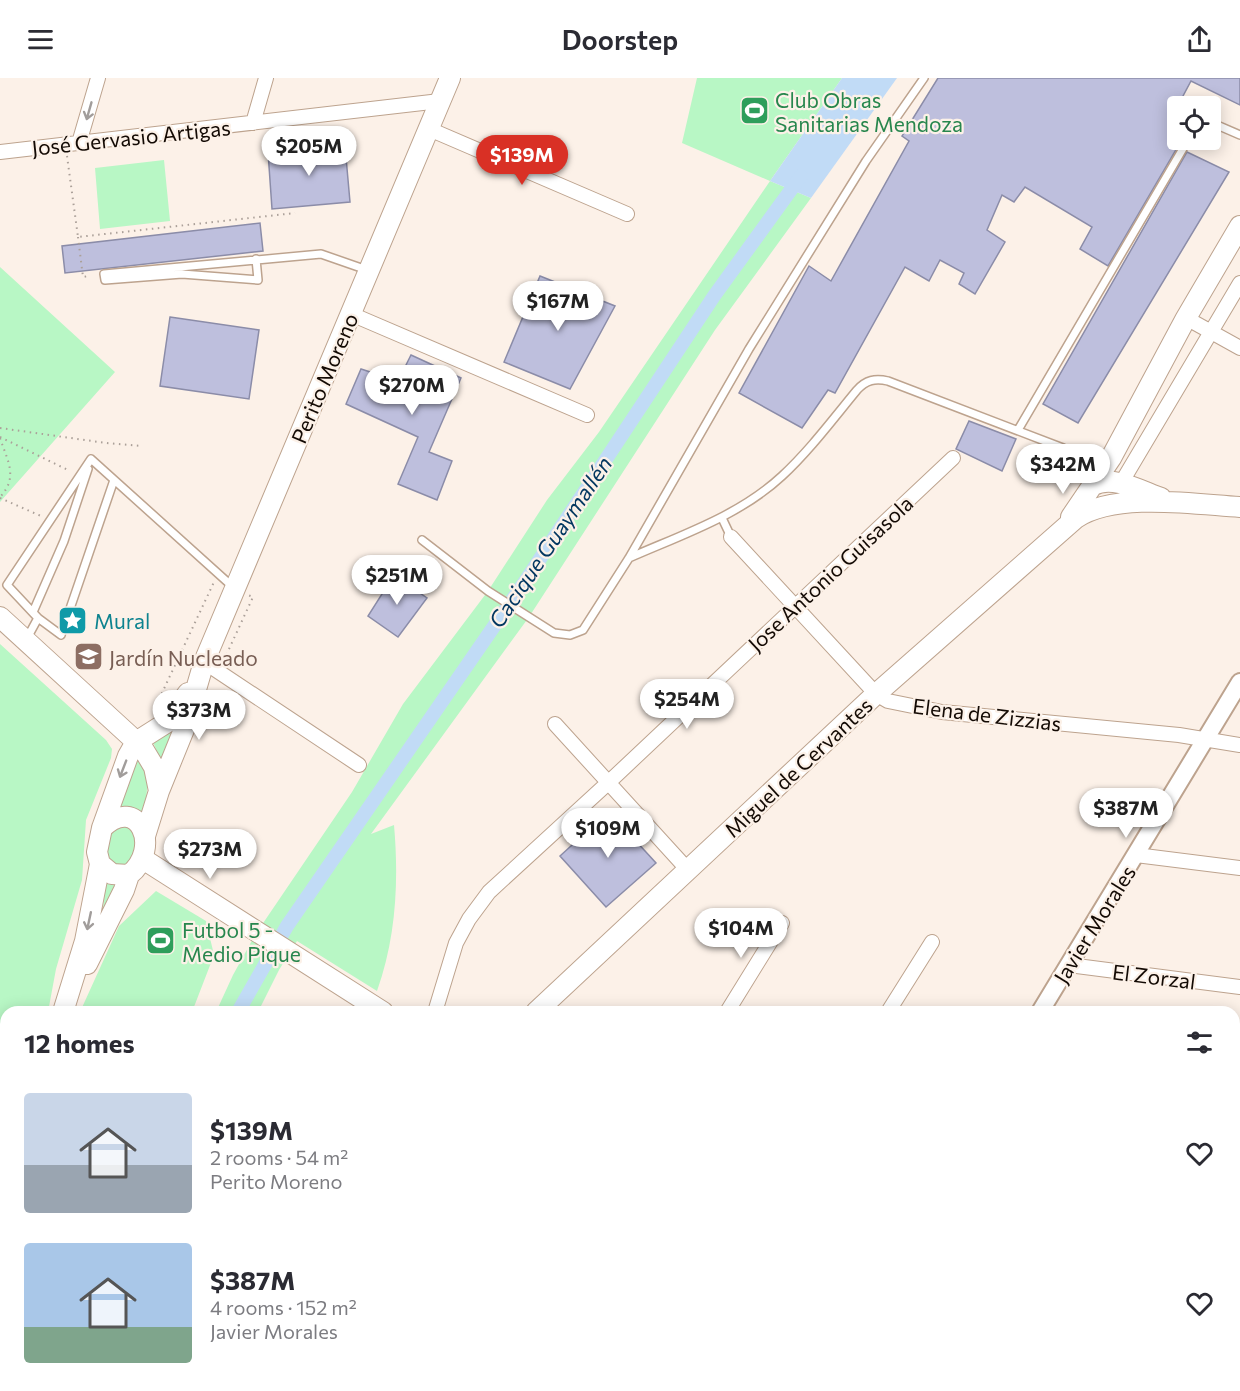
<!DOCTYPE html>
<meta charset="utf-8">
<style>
:root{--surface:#fff;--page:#f2f2f3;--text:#2b2b33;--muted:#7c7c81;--accent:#d93025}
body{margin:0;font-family:Commissioner,sans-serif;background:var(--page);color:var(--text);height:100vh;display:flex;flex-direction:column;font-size:22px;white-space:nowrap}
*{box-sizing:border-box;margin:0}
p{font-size:20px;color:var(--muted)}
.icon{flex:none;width:33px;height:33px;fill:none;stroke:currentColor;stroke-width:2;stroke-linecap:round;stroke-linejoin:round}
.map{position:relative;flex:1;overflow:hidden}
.panel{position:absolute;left:0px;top:928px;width:1240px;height:386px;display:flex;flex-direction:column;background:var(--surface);border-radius:18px 18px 0 0;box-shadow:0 3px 15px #0003}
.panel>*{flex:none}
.controls{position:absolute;left:1167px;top:18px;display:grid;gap:12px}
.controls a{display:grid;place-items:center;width:54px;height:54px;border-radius:6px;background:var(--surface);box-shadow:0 3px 15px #0003;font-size:30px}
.price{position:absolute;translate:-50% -51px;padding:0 14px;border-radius:21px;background:#fff;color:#222;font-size:20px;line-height:39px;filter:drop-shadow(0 2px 3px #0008)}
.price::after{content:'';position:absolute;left:50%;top:36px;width:18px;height:14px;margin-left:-9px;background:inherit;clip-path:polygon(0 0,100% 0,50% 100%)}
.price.on{background:var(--accent);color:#fff}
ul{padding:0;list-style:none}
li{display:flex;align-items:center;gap:18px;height:150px;padding:0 24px}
li span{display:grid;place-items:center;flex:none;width:168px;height:120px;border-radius:6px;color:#555}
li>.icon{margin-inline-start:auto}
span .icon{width:72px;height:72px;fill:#fffc;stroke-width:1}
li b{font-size:26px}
h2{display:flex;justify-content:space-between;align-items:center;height:72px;padding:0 24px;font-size:26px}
header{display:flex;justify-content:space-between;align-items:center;height:78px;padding:0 24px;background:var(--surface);font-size:27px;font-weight:600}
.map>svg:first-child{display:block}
</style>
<header><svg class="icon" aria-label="menu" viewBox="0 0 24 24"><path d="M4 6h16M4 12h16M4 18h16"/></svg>Doorstep<svg class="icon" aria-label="share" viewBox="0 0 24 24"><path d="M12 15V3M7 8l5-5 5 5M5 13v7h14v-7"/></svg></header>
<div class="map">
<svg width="1240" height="1313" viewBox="0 0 1240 1313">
<rect width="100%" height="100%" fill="#fcf1e8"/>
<path fill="#b8f7c5" d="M697 0H842L770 103 811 120 715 252 529 539 371 756 394 747C399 803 396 860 377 913L297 863 279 892 258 934H216L233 897 255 857 352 714 403 626 488 513 547 422 599 354 770 103 682 65Z
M164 82 170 143 100 151 95 90Z
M0 189 115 294 0 424Z
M0 566 106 662 112 671 111 680 86 742 82 802 56 891 48 934H6V974L0 972Z
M176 645 161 683 153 664Z
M141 676 148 695 145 742 115 732Z
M127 748 135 755 137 774 129 787C119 788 110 786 106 776L109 754 112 750Z
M106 803 122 808 102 839Z
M156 813 206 843 214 877 192 934H80L119 848Z
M6 1126V1308H21L19 1313H0V1135Z
M42 1308H78L76 1313H40Z
M167 1308H227L225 1313H164Z"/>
<path fill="#c1dbf6" d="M842 0H897L811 120 770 103Z"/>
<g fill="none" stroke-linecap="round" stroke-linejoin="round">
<path stroke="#c1dbf6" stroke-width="14" d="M238 934 287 848 526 502 714 218 801 98
M54 1313 57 1308"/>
</g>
<path fill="#bebfdd" stroke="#8b8ca8" stroke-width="1.5" d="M938 0H1240V27L1191 3 1174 35 1178 38V60L1173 68 1177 70 1108 188 1080 171 1092 149 1025 109 1014 124 1002 117 987 152 1005 164 975 216 959 206 964 195 940 182 929 203 905 189 835 315 828 312 802 350 739 315 809 188 831 203 909 63 902 58Z
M345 68 350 124 272 131 268 74Z
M1187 74 1229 94 1078 345 1043 326Z
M260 145 263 173 65 195 62 168Z
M540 198 615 228 570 311 504 284Z
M170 239 259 252 249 321 160 308Z
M411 277 461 300 429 374 452 383 437 422 398 406 418 359 346 326 361 291 398 303Z
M969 343 1016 361 1002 393 956 371Z
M394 497 427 520 398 559 368 538Z
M605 737H612L656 785 606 829 560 778Z"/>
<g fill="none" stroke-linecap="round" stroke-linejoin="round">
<defs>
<path id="service" d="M1210 44 1240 57
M256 181 258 202 182 196 105 202 104 196 321 176 367 192
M1018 352 1188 62
M722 440 731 459
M422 462 488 513 554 555 570 557 583 552 629 480 749 271 866 83 924 0
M629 480C681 457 739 438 782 398 810 372 833 341 857 312 866 302 875 300 888 303L1063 370
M33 534 64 463 88 391
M38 540 61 557 114 402
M26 562 38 540 7 507 91 381 233 509"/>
<path id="minor" d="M253 45 266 0
M429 51 627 136
M79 65 98 0
M0 74 440 23
M351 236 587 337
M1186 240 1240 270
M1123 402 1240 205
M731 459 876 616 888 623 942 634 1179 657 1240 667
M204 584 359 687
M555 646 688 792
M1136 777 1240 790
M1069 887 1240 909
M435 934 456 865 469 841 489 814 609 704 953 380
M727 934 782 845
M888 934 932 864
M1234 1035 1240 1036
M0 1071 6 1062
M1234 1148 1240 1149
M1234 1289 1240 1290
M504 1313 506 1308"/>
<path id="tertiary" d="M1040 934 1240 604
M816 1313 818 1308"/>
<path id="secondary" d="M1092 408C1112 396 1141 413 1161 420
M1071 439 1111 380 1186 240 1240 148
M0 539 142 669 154 689 159 713
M102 750C138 715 163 770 129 797L112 796 100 786 97 774 102 750 128 678 136 664 166 645 188 615
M145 758 159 713 185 649 204 584 450 0
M143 781 383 934
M87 886 124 812 129 797
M63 934 85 863 100 786
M536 934 876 616 1076 440C1116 414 1193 426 1240 429
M0 1098 6 1088
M245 1313 247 1308"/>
</defs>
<use href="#service" stroke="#bda38e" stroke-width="10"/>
<use href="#minor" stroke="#bda38e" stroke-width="16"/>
<use href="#tertiary" stroke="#bda38e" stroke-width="20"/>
<use href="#secondary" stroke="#bda38e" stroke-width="22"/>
<path stroke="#aba099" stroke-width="2" stroke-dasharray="1.5 4.5" stroke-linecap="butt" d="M67 78 78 159 295 135
M78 159 83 199 88 198
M0 350 106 365 142 368
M0 359 70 393
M0 360C7 382 19 399 0 419
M0 420 41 438
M224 582 253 519 248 517
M154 632 214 504
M139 1313 142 1308
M266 1313 268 1308"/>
<use href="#service" stroke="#fff" stroke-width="7"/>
<use href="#minor" stroke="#fff" stroke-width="14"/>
<use href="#tertiary" stroke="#fff" stroke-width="16"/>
<use href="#secondary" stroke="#fff" stroke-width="20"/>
</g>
<defs><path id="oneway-shaft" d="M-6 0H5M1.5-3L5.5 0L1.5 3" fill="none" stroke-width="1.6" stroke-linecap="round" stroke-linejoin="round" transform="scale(1.5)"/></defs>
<g stroke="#a19d9b">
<use href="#oneway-shaft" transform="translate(89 33) rotate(106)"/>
<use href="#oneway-shaft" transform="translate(123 691) rotate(111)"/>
<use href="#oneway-shaft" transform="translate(89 843) rotate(102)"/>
</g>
<defs>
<symbol id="stadium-square" viewBox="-11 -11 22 22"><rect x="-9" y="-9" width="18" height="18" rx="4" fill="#2e9e5b" stroke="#fcf1e8"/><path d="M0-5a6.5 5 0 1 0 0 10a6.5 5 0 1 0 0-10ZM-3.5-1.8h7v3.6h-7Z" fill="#fff"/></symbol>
<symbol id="sight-square" viewBox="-11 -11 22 22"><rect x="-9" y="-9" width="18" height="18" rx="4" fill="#0f9aa8" stroke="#fcf1e8"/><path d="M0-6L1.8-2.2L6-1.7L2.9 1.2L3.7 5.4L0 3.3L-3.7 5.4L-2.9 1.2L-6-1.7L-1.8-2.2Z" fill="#fff"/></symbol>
<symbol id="school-square" viewBox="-11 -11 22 22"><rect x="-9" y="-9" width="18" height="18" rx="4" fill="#8d6e63" stroke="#fcf1e8"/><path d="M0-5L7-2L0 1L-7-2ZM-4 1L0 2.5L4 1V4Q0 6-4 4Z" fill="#fff"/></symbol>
</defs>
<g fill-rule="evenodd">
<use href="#stadium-square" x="738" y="16" width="33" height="33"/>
<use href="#sight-square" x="56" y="526" width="33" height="33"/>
<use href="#school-square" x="72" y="562" width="33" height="33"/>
<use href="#stadium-square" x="144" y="846" width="33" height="33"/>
</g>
<g text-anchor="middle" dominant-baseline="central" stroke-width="4.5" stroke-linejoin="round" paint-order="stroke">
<g font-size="21" fill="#27864d" stroke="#fcf1e8" text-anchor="start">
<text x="775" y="21">Club Obras<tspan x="775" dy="24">Sanitarias Mendoza</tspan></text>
<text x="182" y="851">Futbol 5 -<tspan x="182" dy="24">Medio Pique</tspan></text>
</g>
<g font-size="21" fill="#130a04" stroke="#fcf1e8">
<text transform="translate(131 59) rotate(-6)">José Gervasio Artigas</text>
<text transform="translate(324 300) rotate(-67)">Perito Moreno</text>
<text transform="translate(830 495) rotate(-43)">Jose Antonio Guisasola</text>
<text transform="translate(987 636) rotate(7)">Elena de Zizzias</text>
<text transform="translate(798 689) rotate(-43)">Miguel de Cervantes</text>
<text transform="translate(1094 846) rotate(-58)">Javier Morales</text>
<text transform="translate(1154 898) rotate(7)">El Zorzal</text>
</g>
<g font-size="21" fill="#0d838f" stroke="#fcf1e8" text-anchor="start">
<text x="94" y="542">Mural</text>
</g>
<g font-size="21" fill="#785e54" stroke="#fcf1e8" text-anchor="start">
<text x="109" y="579">Jardín Nucleado</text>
</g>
<g font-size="22" font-style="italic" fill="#033761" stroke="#fcf1e8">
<text transform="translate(550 464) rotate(-56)">Cacique Guaymallén</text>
</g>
</g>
</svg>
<div class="controls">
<a><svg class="icon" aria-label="locate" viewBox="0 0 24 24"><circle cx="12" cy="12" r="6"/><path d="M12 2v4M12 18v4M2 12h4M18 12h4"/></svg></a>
</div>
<b class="price" style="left:309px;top:99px">$205M</b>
<b class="price on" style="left:522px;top:108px">$139M</b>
<b class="price" style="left:558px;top:254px">$167M</b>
<b class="price" style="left:412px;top:338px">$270M</b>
<b class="price" style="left:1063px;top:417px">$342M</b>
<b class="price" style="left:397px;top:528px">$251M</b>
<b class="price" style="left:687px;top:652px">$254M</b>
<b class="price" style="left:199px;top:663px">$373M</b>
<b class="price" style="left:1126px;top:761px">$387M</b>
<b class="price" style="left:608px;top:781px">$109M</b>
<b class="price" style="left:210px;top:802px">$273M</b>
<b class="price" style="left:741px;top:881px">$104M</b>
<section class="panel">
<h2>12 homes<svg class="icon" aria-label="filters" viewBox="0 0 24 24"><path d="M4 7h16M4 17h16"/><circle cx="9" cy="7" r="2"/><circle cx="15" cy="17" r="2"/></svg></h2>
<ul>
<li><span style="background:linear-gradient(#c9d6e8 60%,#9aa5b1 0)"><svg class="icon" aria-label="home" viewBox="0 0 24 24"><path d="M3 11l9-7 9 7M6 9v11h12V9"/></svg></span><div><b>$139M</b><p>2 rooms · 54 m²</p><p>Perito Moreno</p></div><svg class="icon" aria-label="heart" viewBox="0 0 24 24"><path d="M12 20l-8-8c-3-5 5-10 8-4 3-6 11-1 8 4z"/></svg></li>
<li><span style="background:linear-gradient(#a9c7e8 70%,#7fa58c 0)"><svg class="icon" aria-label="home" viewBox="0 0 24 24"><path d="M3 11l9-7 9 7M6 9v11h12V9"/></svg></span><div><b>$387M</b><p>4 rooms · 152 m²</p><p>Javier Morales</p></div><svg class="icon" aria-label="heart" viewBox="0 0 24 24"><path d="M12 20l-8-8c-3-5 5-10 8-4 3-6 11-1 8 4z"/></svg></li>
</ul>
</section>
</div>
